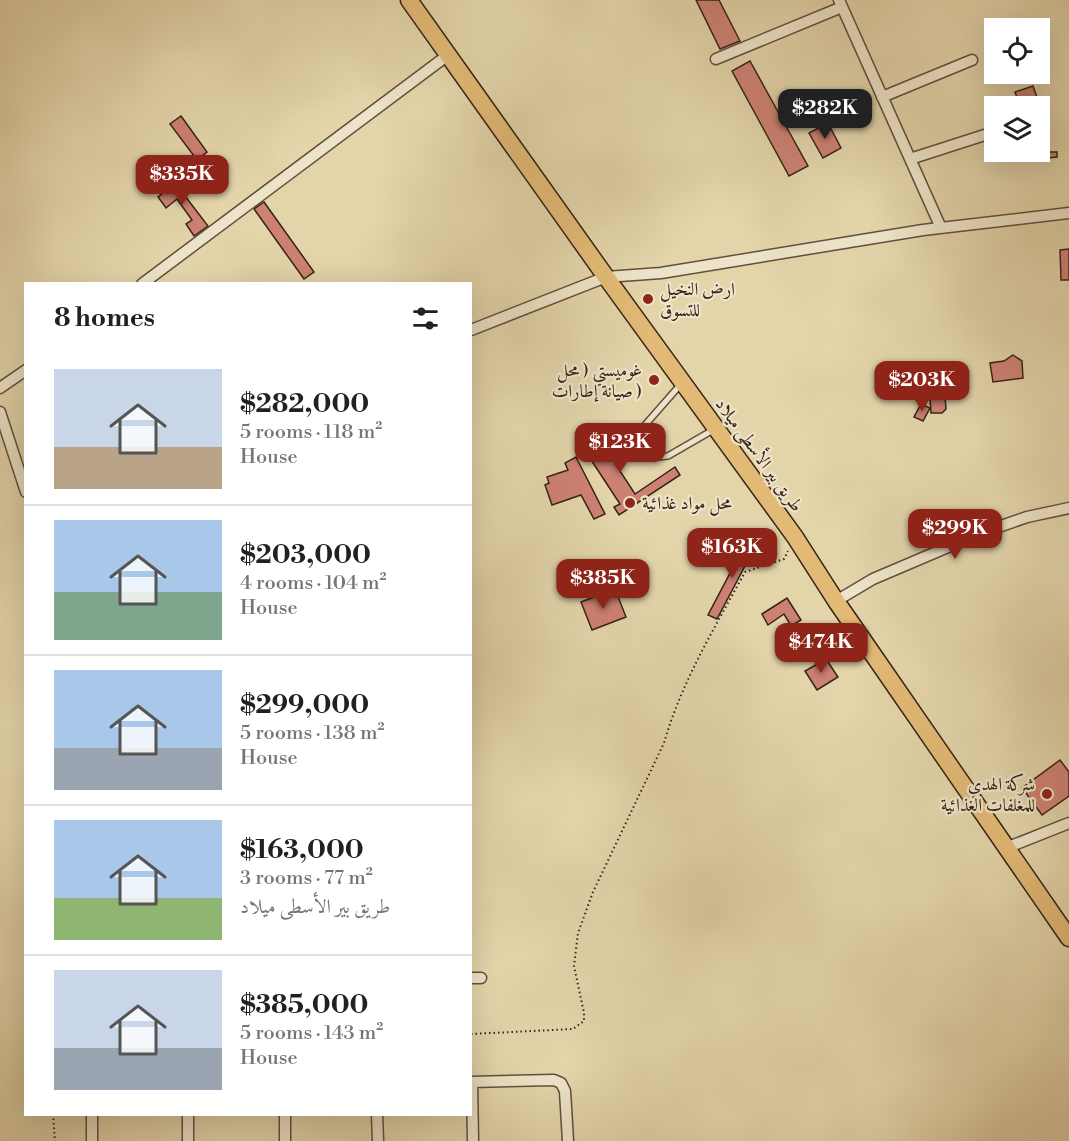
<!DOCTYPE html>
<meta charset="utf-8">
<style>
:root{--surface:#fff;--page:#f6f6f6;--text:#202124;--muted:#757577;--line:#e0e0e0;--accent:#8f2418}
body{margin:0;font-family:"Libre Bodoni",Amiri,serif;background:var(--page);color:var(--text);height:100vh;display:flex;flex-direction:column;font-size:22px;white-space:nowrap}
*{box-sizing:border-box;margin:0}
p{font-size:20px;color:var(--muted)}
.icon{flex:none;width:33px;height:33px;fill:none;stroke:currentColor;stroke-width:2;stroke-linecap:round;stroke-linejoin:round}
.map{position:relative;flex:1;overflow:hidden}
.drawer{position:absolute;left:24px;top:282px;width:448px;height:834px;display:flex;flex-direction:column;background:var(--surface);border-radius:0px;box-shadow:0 6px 24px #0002}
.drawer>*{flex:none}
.tools{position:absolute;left:984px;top:18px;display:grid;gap:12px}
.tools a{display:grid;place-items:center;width:66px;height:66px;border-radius:0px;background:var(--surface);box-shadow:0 6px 24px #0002;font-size:30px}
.price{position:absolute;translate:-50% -51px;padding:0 14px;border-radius:12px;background:var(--accent);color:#fff;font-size:20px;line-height:39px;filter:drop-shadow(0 2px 3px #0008)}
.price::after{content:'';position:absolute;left:50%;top:36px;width:18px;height:14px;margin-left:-9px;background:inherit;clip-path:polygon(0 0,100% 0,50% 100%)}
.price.active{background:#222;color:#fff}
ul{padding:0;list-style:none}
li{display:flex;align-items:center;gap:18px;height:150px;padding:0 30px}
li+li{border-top:2px solid var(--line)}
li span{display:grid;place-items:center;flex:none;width:168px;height:120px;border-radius:0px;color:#555}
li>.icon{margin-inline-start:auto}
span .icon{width:72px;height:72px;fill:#fffc;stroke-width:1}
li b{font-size:26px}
h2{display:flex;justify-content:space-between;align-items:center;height:72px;padding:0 30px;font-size:26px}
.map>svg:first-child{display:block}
</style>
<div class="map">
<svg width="1069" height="1141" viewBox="0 0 1069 1141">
<rect width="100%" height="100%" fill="#e3d4aa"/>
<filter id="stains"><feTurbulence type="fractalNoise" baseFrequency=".00333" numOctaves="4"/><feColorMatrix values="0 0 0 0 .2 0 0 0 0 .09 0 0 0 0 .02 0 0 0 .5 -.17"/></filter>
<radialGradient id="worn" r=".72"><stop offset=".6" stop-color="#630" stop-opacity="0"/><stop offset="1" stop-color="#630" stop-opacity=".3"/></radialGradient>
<path fill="#cd8173" stroke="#342317" stroke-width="1.5" d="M696 0H719L740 41 720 49Z
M750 61 808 166 789 176 732 71Z
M1033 86 1040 106H1020L1015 92Z
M181 116 207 152 197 160 170 124Z
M828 123 841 148 823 158 809 133Z
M1040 130H1045L1048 152H1057V157L1028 160 1027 152H1040Z
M172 179 208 226 194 236 186 224 192 220 177 199 166 208 158 197 163 193 160 188Z
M264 202 314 272 304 279 254 209Z
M1069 249V280H1061L1060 250Z
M1013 355 1022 361 1023 378 993 382 990 363 1004 361Z
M944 384 946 409 942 413H931L929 385Z
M921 404 930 408 923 421 914 417Z
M601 429 607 438 601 442 635 494 675 467 680 475 619 515 614 507 620 504 580 443Z
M576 457 605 514 594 519 581 495 552 505 545 485 549 483 547 477 568 470 565 463Z
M748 539 757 543 717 619 708 615Z
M615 589 626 617 592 630 581 602Z
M787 598 801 620 791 626 784 614 768 625 762 614Z
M826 659 838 677 817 690 805 671Z
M1060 760 1069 772V796L1042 815 1022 788Z"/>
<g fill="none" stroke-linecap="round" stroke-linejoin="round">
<defs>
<path id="service" d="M681 384 638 433C636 445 639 451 648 458L668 456 713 430"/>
<path id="minor" d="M839 0 941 228
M716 59 842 7
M882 97 972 60
M910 159 994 132
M142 284 448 55
M471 330 606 277 661 273 923 230 1069 213
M0 388 26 370
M0 412 26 492
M836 601 873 579 981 533 1027 517 1069 508
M1006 848 1069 823
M471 978H481
M471 1082 554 1080 561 1083 565 1091 568 1141
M472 1082 473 1141
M92 1114V1141
M188 1114V1141
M285 1114V1141
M377 1114 378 1141"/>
<path id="primary" d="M409 0 606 277 795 537 836 601 1069 938"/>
</defs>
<use href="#service" stroke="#604f3c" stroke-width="8"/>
<use href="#minor" stroke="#604f3c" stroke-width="13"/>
<use href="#primary" stroke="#342317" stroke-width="19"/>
<path stroke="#342317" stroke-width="2" stroke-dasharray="1.5 3" stroke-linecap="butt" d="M471 1034 573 1029 584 1021V1013L574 966 578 933 593 892 664 743C681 683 715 627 745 572L784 559 788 551
M53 1114 55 1141"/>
<use href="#service" stroke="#ede3c8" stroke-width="5"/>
<use href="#minor" stroke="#ede3c8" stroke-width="10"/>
<use href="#primary" stroke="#e2ba75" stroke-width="16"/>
</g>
<g fill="#8f2418" stroke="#ede3c8" stroke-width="2">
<circle cx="648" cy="299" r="6"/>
<circle cx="654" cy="380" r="6"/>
<circle cx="630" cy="503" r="6"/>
<circle cx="1047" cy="794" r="6"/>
</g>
<g text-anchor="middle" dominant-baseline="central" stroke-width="4.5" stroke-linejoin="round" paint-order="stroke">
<g font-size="18" fill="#342317" stroke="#ede3c8" text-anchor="start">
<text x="660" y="289">ارض النخيل<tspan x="660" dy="21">للتسوق</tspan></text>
<text x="642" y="370" text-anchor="end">غوميستي ( محل<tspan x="642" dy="21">صيانة إطارات )</tspan></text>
<text x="642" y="503">محل مواد غذائية</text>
<text x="1035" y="784" text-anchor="end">شركة الهدي<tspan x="1035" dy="21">للمغلفات الغذائية</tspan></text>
</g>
<g font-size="18" fill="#342317" stroke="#ede3c8">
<text transform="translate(759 455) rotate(54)">طريق بير الأسطى ميلاد</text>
</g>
</g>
<rect width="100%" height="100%" filter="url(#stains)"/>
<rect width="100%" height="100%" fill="url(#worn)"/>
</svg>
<div class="tools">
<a><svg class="icon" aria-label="locate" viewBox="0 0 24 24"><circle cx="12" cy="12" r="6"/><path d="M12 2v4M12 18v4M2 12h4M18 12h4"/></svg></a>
<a><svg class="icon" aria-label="layers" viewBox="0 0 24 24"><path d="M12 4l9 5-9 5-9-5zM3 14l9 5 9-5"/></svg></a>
</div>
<b class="price active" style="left:825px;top:140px">$282K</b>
<b class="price" style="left:182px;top:206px">$335K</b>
<b class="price" style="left:922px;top:412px">$203K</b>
<b class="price" style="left:620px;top:474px">$123K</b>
<b class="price" style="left:955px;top:560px">$299K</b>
<b class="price" style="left:732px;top:579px">$163K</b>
<b class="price" style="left:603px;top:610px">$385K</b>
<b class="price" style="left:821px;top:674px">$474K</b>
<section class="drawer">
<h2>8 homes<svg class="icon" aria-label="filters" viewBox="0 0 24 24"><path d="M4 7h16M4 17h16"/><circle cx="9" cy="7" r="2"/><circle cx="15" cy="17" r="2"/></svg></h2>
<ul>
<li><span style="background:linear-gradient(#c9d6e8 65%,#b9a48a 0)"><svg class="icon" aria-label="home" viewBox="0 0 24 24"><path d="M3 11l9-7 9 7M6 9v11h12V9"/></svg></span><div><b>$282,000</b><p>5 rooms · 118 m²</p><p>House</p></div></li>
<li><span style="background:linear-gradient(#a9c7e8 60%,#7fa58c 0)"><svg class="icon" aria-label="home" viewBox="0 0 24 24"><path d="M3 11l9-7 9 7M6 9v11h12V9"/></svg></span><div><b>$203,000</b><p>4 rooms · 104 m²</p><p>House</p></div></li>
<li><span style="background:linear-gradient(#a9c7e8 65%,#9aa5b1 0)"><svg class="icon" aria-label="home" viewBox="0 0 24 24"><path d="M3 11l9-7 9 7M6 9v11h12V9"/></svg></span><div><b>$299,000</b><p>5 rooms · 138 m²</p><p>House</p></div></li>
<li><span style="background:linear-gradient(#a9c7e8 65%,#8fb573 0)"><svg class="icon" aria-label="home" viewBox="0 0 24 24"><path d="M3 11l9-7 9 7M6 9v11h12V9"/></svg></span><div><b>$163,000</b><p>3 rooms · 77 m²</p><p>طريق بير الأسطى ميلاد</p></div></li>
<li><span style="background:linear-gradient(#c9d6e8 65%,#9aa5b1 0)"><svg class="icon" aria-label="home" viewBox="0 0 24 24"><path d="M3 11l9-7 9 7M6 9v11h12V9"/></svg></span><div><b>$385,000</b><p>5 rooms · 143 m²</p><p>House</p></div></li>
</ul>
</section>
</div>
